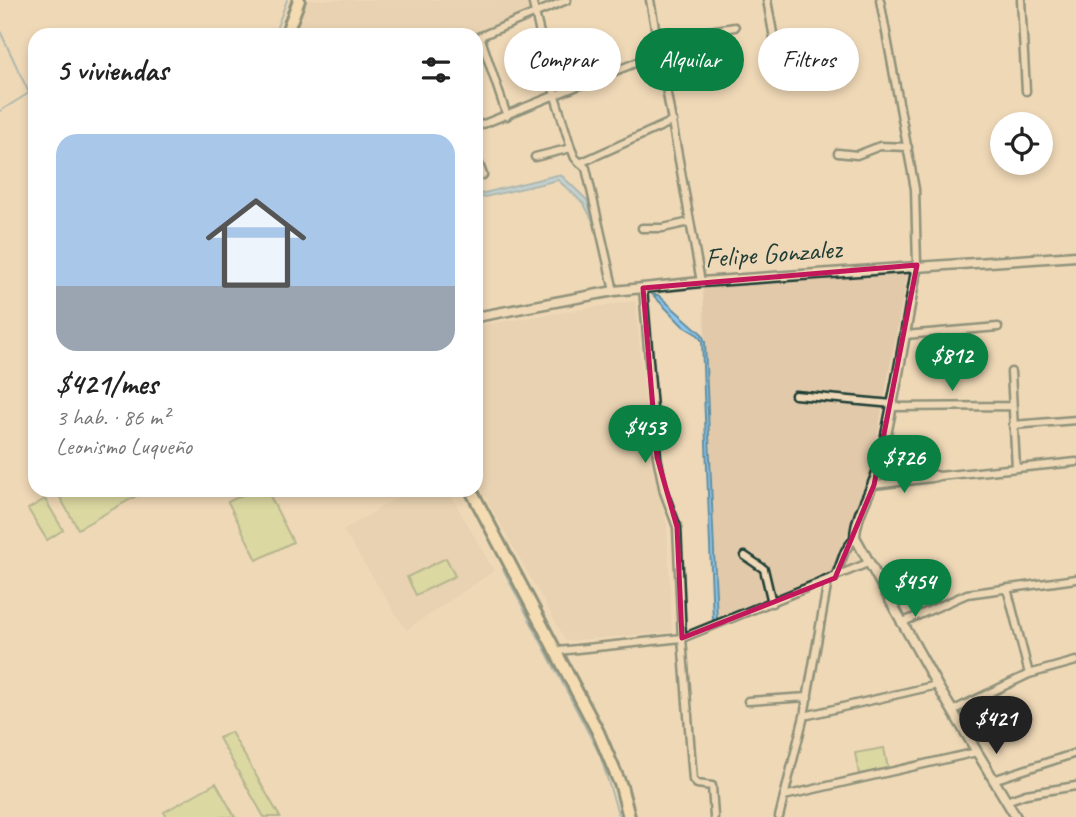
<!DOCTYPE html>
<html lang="es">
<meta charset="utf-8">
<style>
:root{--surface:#fff;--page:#f6f6f6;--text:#222;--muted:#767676;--line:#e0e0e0;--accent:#0b8043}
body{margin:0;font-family:Caveat,sans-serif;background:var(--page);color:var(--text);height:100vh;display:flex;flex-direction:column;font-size:26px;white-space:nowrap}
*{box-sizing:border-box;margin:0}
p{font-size:23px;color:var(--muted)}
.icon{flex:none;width:38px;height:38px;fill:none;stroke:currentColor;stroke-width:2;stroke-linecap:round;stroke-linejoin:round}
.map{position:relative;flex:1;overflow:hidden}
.details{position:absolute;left:28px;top:28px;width:455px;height:469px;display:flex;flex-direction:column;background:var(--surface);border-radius:21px;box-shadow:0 4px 10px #0003}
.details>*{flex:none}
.hud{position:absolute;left:504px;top:28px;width:466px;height:63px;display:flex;gap:14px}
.buttons{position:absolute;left:990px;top:112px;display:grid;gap:14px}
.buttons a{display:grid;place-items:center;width:63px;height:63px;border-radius:50%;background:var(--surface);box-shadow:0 4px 10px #0003;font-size:35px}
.price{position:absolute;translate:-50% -60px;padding:0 16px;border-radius:24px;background:var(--accent);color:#fff;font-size:23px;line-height:46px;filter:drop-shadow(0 2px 4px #0008)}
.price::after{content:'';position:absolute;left:50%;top:42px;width:21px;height:16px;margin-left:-10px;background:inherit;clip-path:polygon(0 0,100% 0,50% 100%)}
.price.selected{background:#222;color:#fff}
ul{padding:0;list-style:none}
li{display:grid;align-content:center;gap:14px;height:371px;padding:0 28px}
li+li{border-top:2px solid var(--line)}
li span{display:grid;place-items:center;height:217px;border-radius:21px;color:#555}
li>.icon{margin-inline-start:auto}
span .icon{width:126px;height:126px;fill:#fffc;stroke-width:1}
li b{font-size:30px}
h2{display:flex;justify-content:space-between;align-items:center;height:84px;padding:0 28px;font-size:30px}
.chip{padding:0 24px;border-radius:32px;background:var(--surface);box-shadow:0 4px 10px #0003;font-size:24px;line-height:63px}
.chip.selected{background:var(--accent);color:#fff}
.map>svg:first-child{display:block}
</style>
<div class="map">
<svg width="1076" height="817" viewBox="0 0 1076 817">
<rect width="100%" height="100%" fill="#efd8b7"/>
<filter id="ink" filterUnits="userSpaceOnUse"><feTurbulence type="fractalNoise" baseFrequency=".0143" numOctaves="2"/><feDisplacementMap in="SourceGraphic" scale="14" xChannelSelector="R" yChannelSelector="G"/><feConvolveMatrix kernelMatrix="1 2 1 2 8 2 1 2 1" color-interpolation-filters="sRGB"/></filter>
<g filter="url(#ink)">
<path fill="#e1c9aa" d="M308 0H526L528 10 471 35H292Z
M908 271 869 480 845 540 859 561 718 617 703 287Z
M635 301 650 453 667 525 672 632 566 641 476 480V326Z
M410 490H448L494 571 406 630 343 530Z"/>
<path fill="#c5d78b" stroke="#728a60" stroke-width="2" d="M64 490H133L136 496 78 529 58 494Z
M252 490H267L293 542 257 560 228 502Z
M45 499 63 530 47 540 28 509Z
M446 558 455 576 416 595 407 577Z
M231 732 280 817H264L219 738Z
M884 748 888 769 859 774 855 753Z
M216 783 235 817H167L164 812Z"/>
<path fill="#8dc5ec" stroke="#618fa2" stroke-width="2" d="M557 175 562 176 587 200 596 227 584 204 558 180 476 199V195Z
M653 295H658L702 334 705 342 717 620 713 621 702 341 698 335 683 326Z"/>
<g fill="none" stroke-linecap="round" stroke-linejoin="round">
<path stroke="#618fa2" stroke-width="2" d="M0 31 29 93 0 111
M274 35 287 0
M503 569 600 755 619 817"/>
<defs>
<path id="minor" d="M532 0 555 96 571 148 575 158 586 168 614 291
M650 0 701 282
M767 0 777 55
M880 0 915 189 917 265
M1021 0 1026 91
M480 36 507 116
M476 38 567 0
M657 39 735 27
M476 127 660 53
M838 153 857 155 880 146 908 147
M476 156 483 175
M535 157 571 148
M580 163 673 121
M642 228H663L690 222
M643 288 657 457 664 492 677 527 682 638 693 780 697 784 712 786 714 817
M905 335 998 327
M1011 372 1016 468
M795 395 893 404
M892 407 1012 406
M1013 425 1076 420
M876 477 932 474 939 476
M874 485 932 478 939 476 1076 462
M745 556 764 569 772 603
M835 578 845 551 855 537
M1007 588 1029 674
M901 623 967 594 1076 579
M558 651 682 638 868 563
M748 701 808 697
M952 711 1029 674 1076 661
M804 716 937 685
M993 780 1076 753
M784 796 977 752
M1006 801 1026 794 1076 786
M779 817 804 716 828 581"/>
<path id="tertiary" d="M917 265C905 333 895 400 879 466 873 490 856 512 855 537L937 685 1016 817
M476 317 614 291 701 282 1076 256"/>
<path id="primary" d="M286 35 299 0
M471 490 598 732 621 786 629 817"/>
</defs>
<use href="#minor" stroke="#1f3d34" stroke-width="11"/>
<use href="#tertiary" stroke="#1f3d34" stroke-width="13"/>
<use href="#primary" stroke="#1f3d34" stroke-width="16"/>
<use href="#minor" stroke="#efd8b7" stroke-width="6"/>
<use href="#tertiary" stroke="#efd8b7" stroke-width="8"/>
<use href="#primary" stroke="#faddab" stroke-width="10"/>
</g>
</g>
<path d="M0 0H1076V817H0ZM917 265 874 485 835 578 682 638 677 527 657 457 643 288Z" fill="#efd8b7" fill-opacity=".55" fill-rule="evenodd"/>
<path fill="none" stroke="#c2185b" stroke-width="5" stroke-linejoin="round" d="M917 265 874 485 835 578 682 638 677 527 657 457 643 288Z"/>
<g text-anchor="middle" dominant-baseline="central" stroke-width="6" stroke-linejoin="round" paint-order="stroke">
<g font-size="28" fill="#1f3d34" stroke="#efd8b7">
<text transform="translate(773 253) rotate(-4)">Felipe Gonzalez</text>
</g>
</g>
</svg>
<div class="buttons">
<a><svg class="icon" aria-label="locate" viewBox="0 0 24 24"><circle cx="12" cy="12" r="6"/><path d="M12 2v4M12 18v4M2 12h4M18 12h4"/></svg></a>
</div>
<b class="price" style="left:952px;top:393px">$812</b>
<b class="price" style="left:645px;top:465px">$453</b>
<b class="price" style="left:904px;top:495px">$726</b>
<b class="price" style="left:915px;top:619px">$454</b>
<b class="price selected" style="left:996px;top:756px">$421</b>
<div class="hud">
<a class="chip">Comprar</a>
<a class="chip selected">Alquilar</a>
<a class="chip">Filtros</a>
</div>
<section class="details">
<h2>5 viviendas<svg class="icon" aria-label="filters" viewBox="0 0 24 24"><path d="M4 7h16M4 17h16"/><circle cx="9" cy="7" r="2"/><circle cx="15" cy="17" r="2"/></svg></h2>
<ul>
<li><span style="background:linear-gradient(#a9c7e8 70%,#9aa5b1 0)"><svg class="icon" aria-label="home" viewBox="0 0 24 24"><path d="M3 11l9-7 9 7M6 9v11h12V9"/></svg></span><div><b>$421/mes</b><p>3 hab. · 86 m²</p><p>Leonismo Luqueño</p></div></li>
</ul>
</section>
</div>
